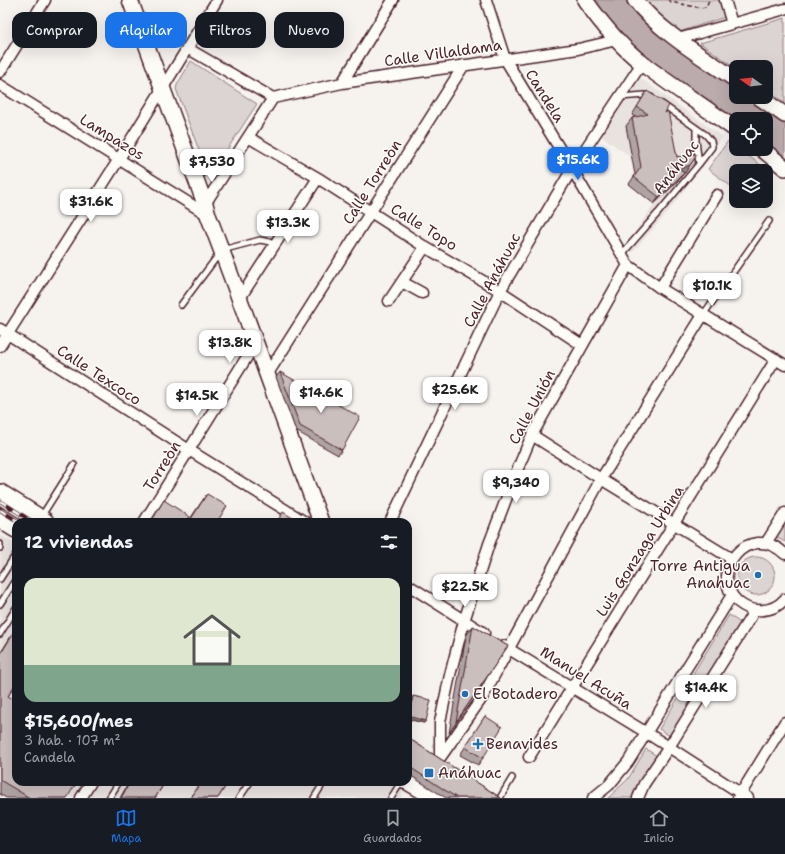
<!DOCTYPE html>
<html lang="es">
<meta charset="utf-8">
<style>
:root{--surface:#171b24;--page:#20242c;--text:#f1f3f6;--muted:#9ea1a6;--line:#363941;--accent:#1a73e8}
body{margin:0;font-family:"Shantell Sans",sans-serif;background:var(--page);color:var(--text);height:100vh;display:flex;flex-direction:column;font-size:15px;white-space:nowrap}
*{box-sizing:border-box;margin:0}
p{font-size:13px;color:var(--muted)}
.icon{flex:none;width:22px;height:22px;fill:none;stroke:currentColor;stroke-width:2;stroke-linecap:round;stroke-linejoin:round}
.map{position:relative;flex:1;overflow:hidden}
.sheet{position:absolute;left:12px;top:518px;width:400px;height:268px;display:flex;flex-direction:column;background:var(--surface);border-radius:12px;box-shadow:0 4px 16px #0002}
.sheet>*{flex:none}
.guide{position:absolute;left:12px;top:12px;width:400px;height:36px;display:flex;gap:8px}
.needle{width:26px;rotate:284deg}
.controls{position:absolute;left:729px;top:60px;display:grid;gap:8px}
.controls a{display:grid;place-items:center;width:44px;height:44px;border-radius:8px;background:var(--surface);box-shadow:0 4px 16px #0002;font-size:20px}
.price{position:absolute;translate:-50% -34px;padding:0 9px;border-radius:8px;background:#fff;color:#222;font-size:13px;line-height:26px;filter:drop-shadow(0 1px 2px #0008)}
.price::after{content:'';position:absolute;left:50%;top:24px;width:12px;height:9px;margin-left:-6px;background:inherit;clip-path:polygon(0 0,100% 0,50% 100%)}
.price.on{background:var(--accent);color:#fff}
ul{padding:0;list-style:none}
li{display:grid;align-content:center;gap:8px;height:212px;padding:0 12px}
li span{display:grid;place-items:center;height:124px;border-radius:12px;color:#555}
li>.icon{margin-inline-start:auto}
span .icon{width:72px;height:72px;fill:#fffc;stroke-width:1}
li b{font-size:17px}
h2{display:flex;justify-content:space-between;align-items:center;height:48px;padding:0 12px;font-size:17px}
.tag{padding:0 14px;border-radius:12px;background:var(--surface);box-shadow:0 4px 16px #0002;font-size:14px;line-height:36px}
.tag.on{background:var(--accent);color:#fff}
.menu{display:flex;justify-content:space-around;align-items:center;height:56px;border-top:1px solid var(--line);background:var(--surface);font-size:11px;color:var(--muted)}
.menu a{display:grid;justify-items:center;gap:2px}
.menu .on{color:var(--accent)}
.map>svg:first-child{display:block}
</style>
<div class="map">
<svg width="785" height="798" viewBox="0 0 785 798">
<rect width="100%" height="100%" fill="#f6f3ef"/>
<filter id="ink" filterUnits="userSpaceOnUse"><feTurbulence type="fractalNoise" baseFrequency=".025" numOctaves="2"/><feDisplacementMap in="SourceGraphic" scale="8" xChannelSelector="R" yChannelSelector="G"/><feConvolveMatrix kernelMatrix="1 2 1 2 8 2 1 2 1" color-interpolation-filters="sRGB"/></filter>
<g filter="url(#ink)">
<path fill="#e9e3e0" d="M639 77 723 137 668 212 632 253 625 246 654 204 629 184 635 175 632 158 601 136Z
M0 535 16 545V782H393L402 788V798H0Z"/>
<path fill="#dcd4d2" stroke="#937a7e" d="M645 0H720L725 17 679 32Z
M785 18V103L766 90V67H736V68L700 43Z
M191 61 257 104 209 177 176 89 177 85Z
M728 141 736 147V149H739L766 169 764 171H736V190L708 169Z
M785 522V542L776 537Z
M737 576a19 19 0 1 1 38 0a19 19 0 1 1-38 0Z
M729 615 745 626 673 738 659 729Z
M646 749 657 756 635 788 632 798H608L628 779Z"/>
<path fill="#bbabac" stroke="#8e7378" d="M585 0H635L736 80V97H759L785 116V168L766 149V119H736V130L676 88Z"/>
<g fill="none" stroke-linecap="round" stroke-linejoin="round">
<defs>
<path id="lane" d="M620 97 645 95 651 97
M696 128V141L699 164
M622 254 658 213 699 164 712 147 711 141 706 135 662 104
M181 305 222 250 260 240 276 243
M703 315 769 221
M41 517 74 465
M0 544V548
M0 579 16 554
M0 604 16 579
M0 634 16 608
M109 798 119 782
M239 798 250 782
M314 798 324 782
M391 798 401 782
M500 798 512 778"/>
<path id="street" d="M486 0 505 59 572 169 628 265 660 288 785 365
M725 0 732 24
M678 39 785 9
M187 48 273 98 342 83 578 49 617 40
M0 72 45 0
M342 83 393 0
M0 85 208 215
M248 137 318 178 425 247 500 291 582 345
M205 204 273 98
M402 282 422 293
M660 288 717 195
M240 298 318 178
M389 301 425 247
M0 329 189 450 305 522
M0 346 119 159 217 0
M267 375 464 65
M532 435 601 479 732 559
M144 522 255 344
M390 522 500 291 572 169 642 63
M766 543 785 513
M785 554C749 520 706 573 738 602 743 606 750 610 757 610 768 611 778 607 785 599
M408 585 484 633
M504 646 647 733 748 798
M440 757V722L450 675 464 621 489 544 516 473 532 435 628 265
M529 757 776 359
M440 758 482 698 601 479 703 315
M81 798 91 782
M593 798 609 785 628 762 732 595
M638 798 644 784 669 747 755 610
M738 798 785 722"/>
<path id="secondary" d="M130 0 205 204 208 215C247 316 283 420 321 522
M585 0C601 23 620 46 643 64 673 87 705 107 736 130
M635 0C660 32 703 57 736 80
M759 97 785 115
M762 149 785 168"/>
<path id="highway" d="M0 494 44 522
M0 518 16 528
M408 780 438 798"/>
</defs>
<use href="#lane" stroke="#4a1f2b" stroke-width="8"/>
<use href="#street" stroke="#4a1f2b" stroke-width="13"/>
<use href="#secondary" stroke="#4a1f2b" stroke-width="18"/>
<use href="#highway" stroke="#4a1f2b" stroke-width="22"/>
<path stroke="#4a1f2b" stroke-width="1.5" stroke-dasharray="4 3" stroke-linecap="butt" d="M668 0 671 2 701 8 706 7 709 0"/>
<use href="#lane" stroke="#fdfcf7" stroke-width="5"/>
<use href="#street" stroke="#fdfcf7" stroke-width="10"/>
<use href="#secondary" stroke="#fdfcf7" stroke-width="15"/>
<use href="#highway" stroke="#fdfcf7" stroke-width="19"/>
<defs>
<path id="rail" d="M0 501 33 522
M0 510 19 522"/>
</defs>
<use href="#rail" stroke="#4a1f2b" stroke-width="4"/>
<use href="#rail" stroke="#fdfcf7" stroke-width="2.5" stroke-dasharray="8" stroke-linecap="butt"/>
</g>
<path fill="#afa4a3" stroke="#4a1f2b" d="M647 91 665 113 677 157 695 158 678 181 654 204 629 184 635 175 626 126 632 118 635 117 632 115Z
M280 372 342 450 338 455 296 431 276 377Z
M207 494 217 522H188L200 504Z
M164 500 186 522H150Z
M473 626 508 646 449 733 466 636Z
M16 628V683L8 696 67 798H6L0 794V654Z
M413 696 426 721 424 723 408 719V714L412 698Z
M485 716 483 758 478 765 460 755Z
M408 738 501 798H446L408 774Z
M129 782H165L155 798H120Z
M200 782H228L218 798H190Z"/>
<path fill="#8e8685" stroke="#4a1f2b" d="M695 158 685 173 674 177 680 169Z
M684 173 678 181 654 204 659 197Z
M409 716 426 721 424 723 408 719Z"/>
<path fill="#cbbfbe" stroke="#4a1f2b" d="M647 91 669 105 665 113 668 111 677 157 696 154 695 158 690 165 680 169 684 173 659 197 634 177 641 167 632 118 648 114 637 107Z
M280 372 360 417 342 450 300 426Z
M207 494 227 506 217 522H189Z
M164 500 190 517 186 522H151Z
M283 512 299 522H277Z
M473 626 508 646 456 722Z
M16 629V683L8 696 16 701V782H77L67 798H30L0 780V655Z
M413 696 431 700 426 721 409 716Z
M485 716 502 727 483 758 465 747Z
M408 738 501 798H457L408 766Z
M130 782H165L155 798H121Z
M201 782H228L218 798H191Z"/>
</g>
<g fill="#1f6fb2" stroke="#fdfcf7" stroke-width="1.5">
<circle cx="758" cy="575" r="4"/>
<circle cx="465" cy="694" r="4"/>
<path d="M476 738h4v4h4v4h-4v4h-4v-4h-4v-4h4z"/>
<rect x="424" y="768" width="10" height="10" rx="2"/>
</g>
<g text-anchor="middle" dominant-baseline="central" stroke-width="3" stroke-linejoin="round" paint-order="stroke">
<g font-size="15" fill="#4a1f2b" stroke="#fdfcf7">
<text transform="translate(443 53) rotate(-8)">Calle Villaldama</text>
<text transform="translate(545 96) rotate(58)">Candela</text>
<text transform="translate(112 137) rotate(32)">Lampazos</text>
<text transform="translate(676 167) rotate(-52)">Anáhuac</text>
<text transform="translate(372 182) rotate(-58)">Calle Torreòn</text>
<text transform="translate(424 227) rotate(32)">Calle Topo</text>
<text transform="translate(492 280) rotate(-62)">Calle Anáhuac</text>
<text transform="translate(99 375) rotate(33)">Calle Texcoco</text>
<text transform="translate(532 407) rotate(-62)">Calle Unión</text>
<text transform="translate(162 466) rotate(-58)">Torreòn</text>
<text transform="translate(640 551) rotate(-58)">Luis Gonzaga Urbina</text>
<text transform="translate(586 678) rotate(32)">Manuel Acuña</text>
</g>
<g font-size="15" fill="#4a1f2b" stroke="#fdfcf7" text-anchor="start">
<text x="750" y="566" text-anchor="end">Torre Antigua<tspan x="750" dy="17">Anahuac</tspan></text>
<text x="473" y="694">El Botadero</text>
<text x="486" y="744">Benavides</text>
<text x="438" y="773">Anáhuac</text>
</g>
</g>
</svg>
<div class="controls">
<a><svg class="needle" viewBox="-14 -14 28 28"><path d="M0-13l5 13h-10z" fill="#e53935"/><path d="M0 13l5-13h-10z" fill="#9ea1a6"/></svg></a>
<a><svg class="icon" aria-label="locate" viewBox="0 0 24 24"><circle cx="12" cy="12" r="6"/><path d="M12 2v4M12 18v4M2 12h4M18 12h4"/></svg></a>
<a><svg class="icon" aria-label="layers" viewBox="0 0 24 24"><path d="M12 4l9 5-9 5-9-5zM3 14l9 5 9-5"/></svg></a>
</div>
<b class="price on" style="left:578px;top:181px">$15.6K</b>
<b class="price" style="left:212px;top:183px">$7,530</b>
<b class="price" style="left:91px;top:223px">$31.6K</b>
<b class="price" style="left:288px;top:244px">$13.3K</b>
<b class="price" style="left:712px;top:307px">$10.1K</b>
<b class="price" style="left:230px;top:364px">$13.8K</b>
<b class="price" style="left:455px;top:411px">$25.6K</b>
<b class="price" style="left:321px;top:414px">$14.6K</b>
<b class="price" style="left:197px;top:417px">$14.5K</b>
<b class="price" style="left:516px;top:504px">$9,340</b>
<b class="price" style="left:465px;top:608px">$22.5K</b>
<b class="price" style="left:706px;top:709px">$14.4K</b>
<div class="guide">
<a class="tag">Comprar</a>
<a class="tag on">Alquilar</a>
<a class="tag">Filtros</a>
<a class="tag">Nuevo</a>
</div>
<section class="sheet">
<h2>12 viviendas<svg class="icon" aria-label="filters" viewBox="0 0 24 24"><path d="M4 7h16M4 17h16"/><circle cx="9" cy="7" r="2"/><circle cx="15" cy="17" r="2"/></svg></h2>
<ul>
<li><span style="background:linear-gradient(#dfe7d0 70%,#7fa58c 0)"><svg class="icon" aria-label="home" viewBox="0 0 24 24"><path d="M3 11l9-7 9 7M6 9v11h12V9"/></svg></span><div><b>$15,600/mes</b><p>3 hab. · 107 m²</p><p>Candela</p></div></li>
</ul>
</section>
</div>
<nav class="menu">
<a class="on"><svg class="icon" aria-label="map" viewBox="0 0 24 24"><path d="M3 6l6-2 6 2 6-2v14l-6 2-6-2-6 2zM9 4v14M15 6v14"/></svg>Mapa</a>
<a><svg class="icon" aria-label="saved" viewBox="0 0 24 24"><path d="M7 4h10v16l-5-4-5 4z"/></svg>Guardados</a>
<a><svg class="icon" aria-label="home" viewBox="0 0 24 24"><path d="M3 11l9-7 9 7M6 9v11h12V9"/></svg>Inicio</a>
</nav>
